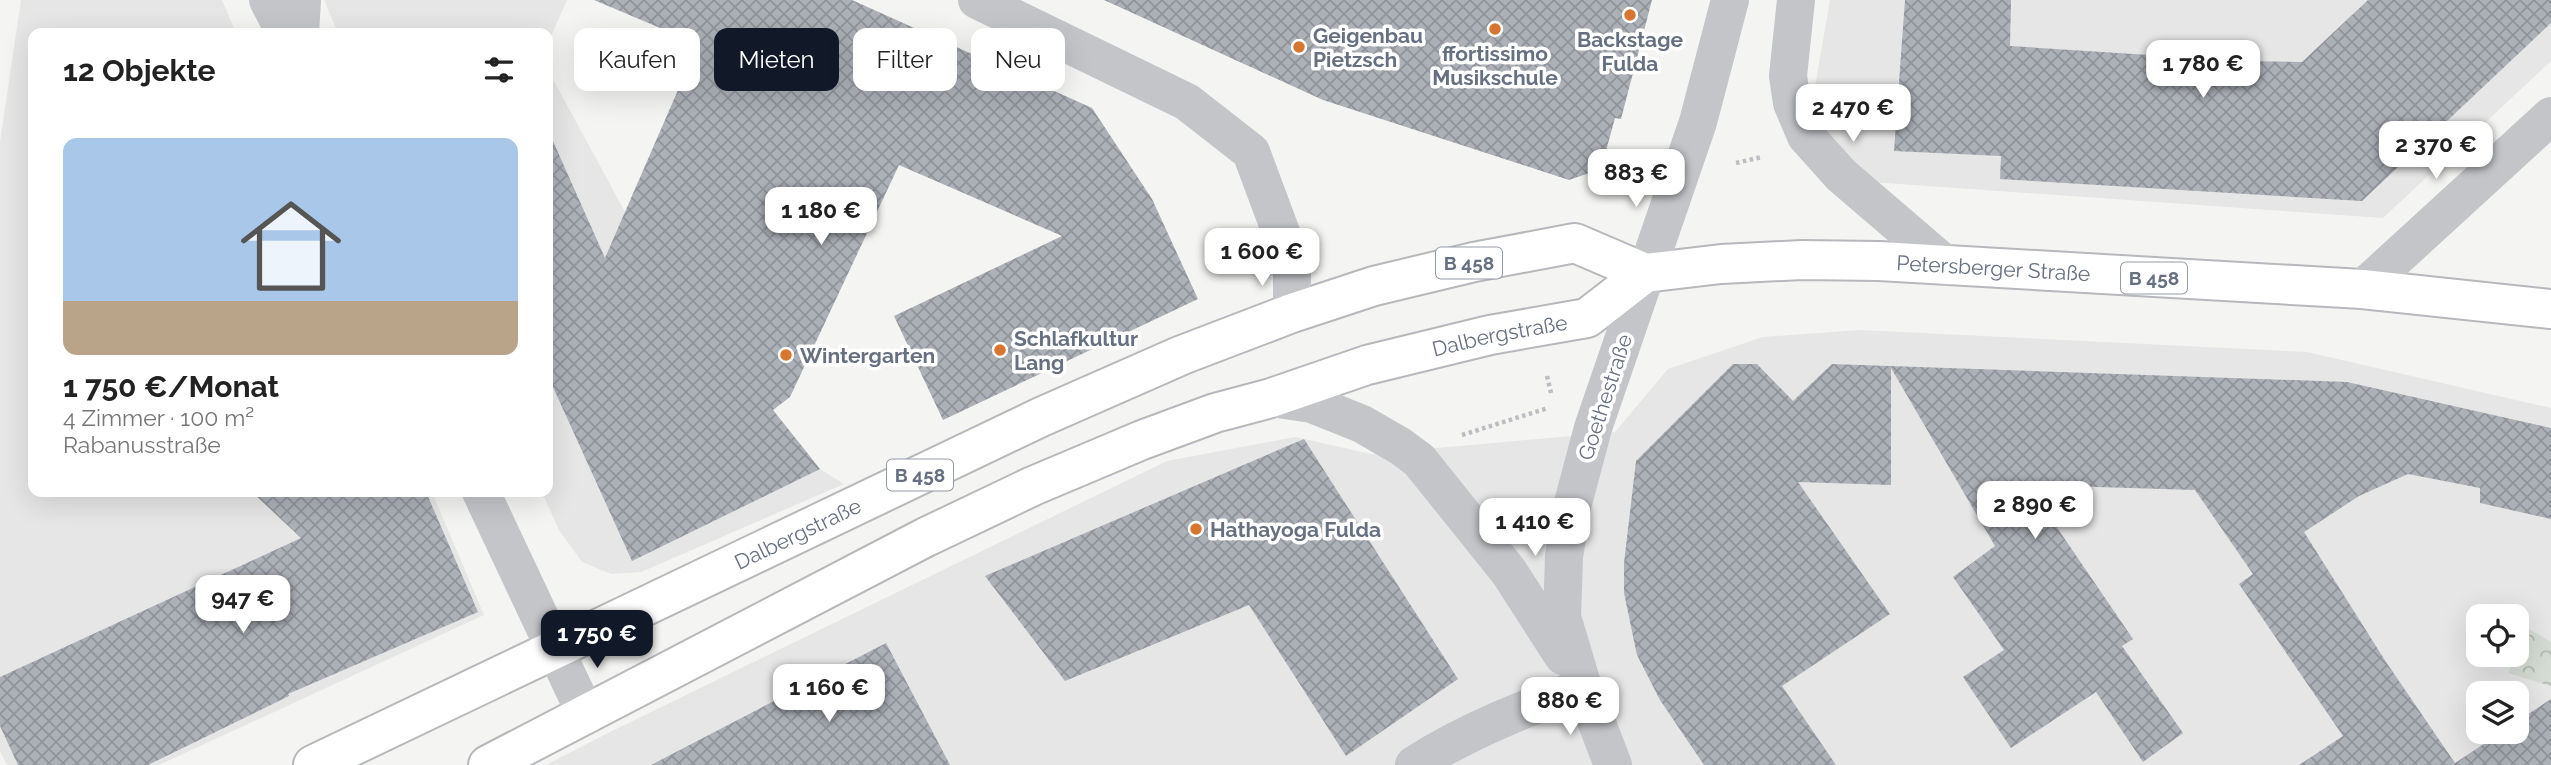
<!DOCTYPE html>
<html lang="de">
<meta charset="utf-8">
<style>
:root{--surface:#fff;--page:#f6f6f6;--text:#222;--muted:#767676;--accent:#111827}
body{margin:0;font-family:Raleway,sans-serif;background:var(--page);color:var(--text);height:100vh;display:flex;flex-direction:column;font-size:26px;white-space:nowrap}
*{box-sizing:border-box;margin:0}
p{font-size:23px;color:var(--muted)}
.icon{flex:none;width:38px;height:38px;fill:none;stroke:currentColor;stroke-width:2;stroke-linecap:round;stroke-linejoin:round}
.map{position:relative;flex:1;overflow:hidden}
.drawer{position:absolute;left:28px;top:28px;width:525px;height:469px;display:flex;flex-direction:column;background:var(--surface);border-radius:14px;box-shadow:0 7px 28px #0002}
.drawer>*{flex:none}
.guide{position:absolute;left:574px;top:28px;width:665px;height:63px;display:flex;gap:14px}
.controls{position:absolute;left:2466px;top:604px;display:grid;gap:14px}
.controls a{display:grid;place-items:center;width:63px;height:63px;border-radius:14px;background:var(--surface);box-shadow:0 7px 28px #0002;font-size:35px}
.price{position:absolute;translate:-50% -60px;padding:0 16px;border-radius:14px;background:#fff;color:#222;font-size:23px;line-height:46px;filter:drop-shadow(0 2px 4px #0008)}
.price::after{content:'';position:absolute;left:50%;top:42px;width:21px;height:16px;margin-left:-10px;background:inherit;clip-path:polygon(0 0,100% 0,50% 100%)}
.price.selected{background:var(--accent);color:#fff}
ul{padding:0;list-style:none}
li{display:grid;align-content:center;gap:14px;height:371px;padding:0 35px}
li span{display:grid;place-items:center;height:217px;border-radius:14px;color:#555}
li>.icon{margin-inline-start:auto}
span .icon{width:126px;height:126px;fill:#fffc;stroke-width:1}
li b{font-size:30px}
h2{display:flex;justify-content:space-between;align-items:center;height:84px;padding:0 35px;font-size:30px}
.pill{padding:0 24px;border-radius:14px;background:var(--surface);box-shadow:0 7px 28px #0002;font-size:24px;line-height:63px}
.pill.selected{background:var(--accent);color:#fff}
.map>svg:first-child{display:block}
</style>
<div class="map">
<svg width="2551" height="765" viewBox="0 0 2551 765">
<defs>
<pattern id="forest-crowns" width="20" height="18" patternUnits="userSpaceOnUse" patternTransform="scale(1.75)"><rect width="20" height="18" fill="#d5dcd3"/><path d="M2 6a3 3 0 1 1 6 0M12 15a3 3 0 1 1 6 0" fill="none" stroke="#b1b7b1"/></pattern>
<pattern id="building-cross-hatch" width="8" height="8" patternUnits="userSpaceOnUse" patternTransform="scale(1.75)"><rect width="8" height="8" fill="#acb0b7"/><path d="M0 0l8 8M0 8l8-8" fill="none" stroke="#90949a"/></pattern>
</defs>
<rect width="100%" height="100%" fill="#f4f5f2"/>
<path fill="#e5e6e5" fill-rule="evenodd" d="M21 0H222L236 33H33V492H432L484 615 159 765H7L0 751V142Z
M324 0H567L548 43V33H338Z
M1830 0H2551V61L2383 218 1871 182 1827 134 1815 87Z
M548 70 625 212 754 386 820 469 844 484 641 572 611 574 582 562 559 530 542 492H548Z
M1860 330 2307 352 2551 408V765H546L608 733 1167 461 1295 437 1371 454 1615 432 1668 369 1763 337ZM2478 616H2516V654H2478ZM2478 693H2516V732H2478Z"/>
<path fill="url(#forest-crowns)" d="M2529 629 2551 642V686L2508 673Z"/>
<path fill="url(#building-cross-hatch)" d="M594 0H852L1092 108 1152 199 1198 299 943 420 894 316 1062 236 899 165 790 397 773 410 820 469 632 561 548 376V130L605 258 698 44Z
M1104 0H1652L1621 119 1615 118 1601 169 1569 180 1323 100Z
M1905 0H2011L2010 46 2243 61 2302 62 2368 0H2551V23L2362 201 2000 179 2001 156 1894 151Z
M1733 364H1757L1793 401 1832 364 2347 382 2551 428V519L2480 503V488L2408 474 2359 496 2304 532 2386 662 2455 763 2502 732H2516V722L2551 699V765H2299L2343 736 2239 584 2253 574 2195 490 2028 485 2133 639 2122 646 2183 733 2143 762 2096 692 2011 748 1963 677 2004 650 1953 577 1995 546 1891 368V485L1798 482 1890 614 1782 686 1836 765H1704L1660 700 1637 655 1624 593V563L1636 461Z
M1304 439 1458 679 1346 756 1249 605 1065 681 985 576Z
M252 492H426L478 612 288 694 289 696 148 765H18L0 726V677L301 538Z
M886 643 950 765H651Z"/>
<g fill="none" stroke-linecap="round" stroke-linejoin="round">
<defs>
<g id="primary">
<path id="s1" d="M313 765 1041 417 1182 355 1292 313 1374 286 1474 262 1575 243 1645 273 1721 264 1802 260 1879 261 2362 289 2551 309"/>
<path id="s2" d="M488 765 926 537 1033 486 1142 440 1215 413 1271 398 1367 365 1490 335 1587 318 1645 273"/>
</g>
</defs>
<use href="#primary" stroke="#b6b8bc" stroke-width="42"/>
<path stroke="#bcbdc0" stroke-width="4.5" stroke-dasharray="3.5 3.5" stroke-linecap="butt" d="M1736 163 1762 157
M1547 376 1551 393
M1462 435 1548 408"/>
<path stroke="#c3c5c9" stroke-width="38" d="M268 0 285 33
M977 0 1187 102 1251 152 1292 262V313
M1796 0 1788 76 1792 103 1806 136 1841 175 1947 266
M300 33 302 0
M2362 289 2551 116
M1271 398 1312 404 1362 424 1400 446 1419 460 1509 572 1563 656
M481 492 586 715
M1414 765C1467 731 1524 709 1583 687
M1613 765 1583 687 1562 617 1564 557 1572 507 1593 428 1698 122 1730 0"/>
<use href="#primary" stroke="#fff" stroke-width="38"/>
</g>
<g fill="#d77630" stroke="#fff" stroke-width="2.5">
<circle cx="1630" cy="15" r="7"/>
<circle cx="1495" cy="29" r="7"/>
<circle cx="1299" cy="47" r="7"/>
<circle cx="1000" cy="350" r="7"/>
<circle cx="786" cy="355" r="7"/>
<circle cx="1196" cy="529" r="7"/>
</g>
<g text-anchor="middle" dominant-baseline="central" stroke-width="7" stroke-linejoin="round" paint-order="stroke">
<g fill="#fff" stroke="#949ba7" stroke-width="2">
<rect x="1436" y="247.5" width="66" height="31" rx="5"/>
<rect x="2121" y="262.5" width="66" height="31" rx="5"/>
<rect x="887" y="459.5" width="66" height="31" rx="5"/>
</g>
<g font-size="19" font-weight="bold" fill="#667081">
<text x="1469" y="263">B 458</text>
<text x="2154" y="278">B 458</text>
<text x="920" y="475">B 458</text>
</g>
<g font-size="21" font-weight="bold" fill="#667081" stroke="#fff" text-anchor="start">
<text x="1313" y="35">Geigenbau<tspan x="1313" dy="24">Pietzsch</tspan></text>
<text x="1630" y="39" text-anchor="middle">Backstage<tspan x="1630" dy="24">Fulda</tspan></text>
<text x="1495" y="53" text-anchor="middle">ffortissimo<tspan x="1495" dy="24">Musikschule</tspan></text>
<text x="1014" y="338">Schlafkultur<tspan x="1014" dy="24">Lang</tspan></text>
<text x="800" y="355">Wintergarten</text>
<text x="1210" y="529">Hathayoga Fulda</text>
</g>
<g font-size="21" fill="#667081" stroke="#fff">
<text stroke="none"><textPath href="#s1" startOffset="1796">Petersberger Straße</textPath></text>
<text stroke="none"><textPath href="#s2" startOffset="1104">Dalbergstraße</textPath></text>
<text transform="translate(1605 397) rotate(-72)">Goethestraße</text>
<text stroke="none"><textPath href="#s1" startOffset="537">Dalbergstraße</textPath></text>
</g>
</g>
</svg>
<div class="controls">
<a><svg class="icon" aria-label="locate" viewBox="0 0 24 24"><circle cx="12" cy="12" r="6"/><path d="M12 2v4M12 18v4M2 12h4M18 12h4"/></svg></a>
<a><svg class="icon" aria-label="layers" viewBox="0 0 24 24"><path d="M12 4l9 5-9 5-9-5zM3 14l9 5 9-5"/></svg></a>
</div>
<b class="price" style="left:2203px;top:100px">1 780 €</b>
<b class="price" style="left:1853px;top:144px">2 470 €</b>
<b class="price" style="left:2436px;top:181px">2 370 €</b>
<b class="price" style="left:1636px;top:209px">883 €</b>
<b class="price" style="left:821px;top:247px">1 180 €</b>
<b class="price" style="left:1262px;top:288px">1 600 €</b>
<b class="price" style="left:2035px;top:541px">2 890 €</b>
<b class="price" style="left:1535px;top:558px">1 410 €</b>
<b class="price" style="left:243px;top:635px">947 €</b>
<b class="price selected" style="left:597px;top:670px">1 750 €</b>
<b class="price" style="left:829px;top:724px">1 160 €</b>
<b class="price" style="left:1570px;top:737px">880 €</b>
<div class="guide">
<a class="pill">Kaufen</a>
<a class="pill selected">Mieten</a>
<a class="pill">Filter</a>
<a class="pill">Neu</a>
</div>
<section class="drawer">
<h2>12 Objekte<svg class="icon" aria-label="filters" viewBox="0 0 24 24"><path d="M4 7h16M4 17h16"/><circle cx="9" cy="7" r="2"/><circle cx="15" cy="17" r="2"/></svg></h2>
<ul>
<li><span style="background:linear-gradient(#a9c7e8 75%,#b9a48a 0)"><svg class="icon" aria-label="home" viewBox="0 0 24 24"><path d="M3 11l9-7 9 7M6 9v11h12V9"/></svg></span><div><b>1 750 €/Monat</b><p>4 Zimmer · 100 m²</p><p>Rabanusstraße</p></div></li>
</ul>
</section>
</div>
